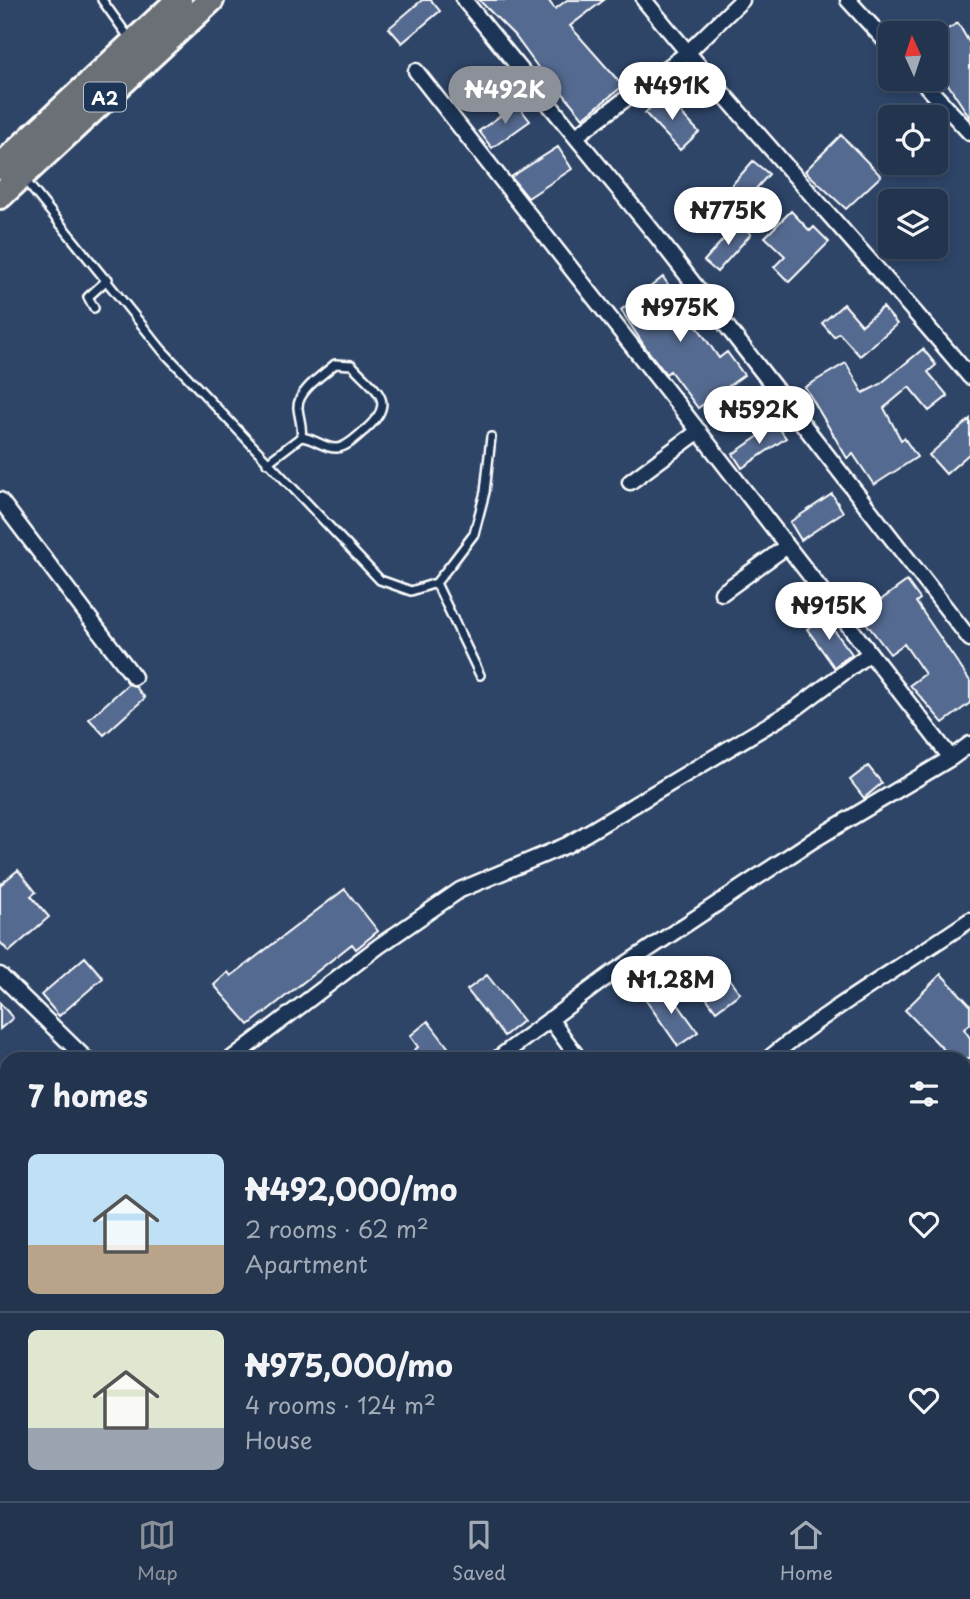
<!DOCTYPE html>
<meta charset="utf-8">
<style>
:root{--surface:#22344e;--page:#2a3c55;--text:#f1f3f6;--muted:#a2aab6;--line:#3f4f66;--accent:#8c9099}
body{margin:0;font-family:"Playpen Sans",sans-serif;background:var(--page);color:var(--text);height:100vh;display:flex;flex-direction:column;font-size:26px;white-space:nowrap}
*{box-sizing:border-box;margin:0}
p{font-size:23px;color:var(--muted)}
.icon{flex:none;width:38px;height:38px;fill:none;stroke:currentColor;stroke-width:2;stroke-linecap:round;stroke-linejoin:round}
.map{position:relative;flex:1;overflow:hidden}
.side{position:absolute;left:0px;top:1052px;width:971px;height:450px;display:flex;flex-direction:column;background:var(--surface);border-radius:21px 21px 0 0;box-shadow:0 4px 10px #0003,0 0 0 2px var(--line)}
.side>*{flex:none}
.needle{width:46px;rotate:357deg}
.controls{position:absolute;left:878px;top:21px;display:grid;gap:14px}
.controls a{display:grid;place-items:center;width:70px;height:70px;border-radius:10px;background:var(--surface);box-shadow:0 4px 10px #0003,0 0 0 2px var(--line);font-size:35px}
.price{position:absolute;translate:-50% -60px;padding:0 16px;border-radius:24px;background:#fff;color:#222;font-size:23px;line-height:46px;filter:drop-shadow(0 2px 4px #0008)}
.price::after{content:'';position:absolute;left:50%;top:42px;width:21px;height:16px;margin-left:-10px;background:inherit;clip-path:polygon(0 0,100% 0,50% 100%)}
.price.on{background:var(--accent);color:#fff}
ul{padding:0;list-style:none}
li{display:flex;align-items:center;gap:21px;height:175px;padding:0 28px}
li+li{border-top:2px solid var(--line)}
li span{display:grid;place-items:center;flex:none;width:196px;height:140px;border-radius:10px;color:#555}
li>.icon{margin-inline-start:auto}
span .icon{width:84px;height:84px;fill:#fffc;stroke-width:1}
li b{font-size:30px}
h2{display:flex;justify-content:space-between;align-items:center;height:84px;padding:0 28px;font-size:30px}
.tab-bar{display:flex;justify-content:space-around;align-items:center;height:98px;border-top:2px solid var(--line);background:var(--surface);font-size:19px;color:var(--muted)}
.tab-bar a{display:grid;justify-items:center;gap:4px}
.tab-bar .on{color:var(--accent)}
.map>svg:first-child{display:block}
</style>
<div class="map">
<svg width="970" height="1501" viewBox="0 0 970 1501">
<rect width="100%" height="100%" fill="#2e4568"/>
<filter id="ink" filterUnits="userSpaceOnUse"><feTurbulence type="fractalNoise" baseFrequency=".0143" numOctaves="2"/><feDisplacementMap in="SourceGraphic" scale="14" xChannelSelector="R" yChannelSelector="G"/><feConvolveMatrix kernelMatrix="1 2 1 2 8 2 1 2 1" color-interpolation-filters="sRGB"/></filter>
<g filter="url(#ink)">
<path fill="#546a90" stroke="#fff" stroke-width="2" d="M422 0H431L440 11 402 43 389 28Z
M479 0H548L555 9 567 0H604L570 26 623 86 583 118 548 75 545 77 515 36Z
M958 23 970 44V118L936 66V36Z
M664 95 699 132 680 150 645 113Z
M517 104 530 121 492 148 479 131Z
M841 135 881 176 846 209 805 171Z
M558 147 572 169 528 198 511 177Z
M753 161 769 174 731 217 716 203Z
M791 211 810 231 814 227 829 242 789 282 774 267 785 256 765 237Z
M738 223 751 234 717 272 704 261Z
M663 277 719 358 727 352 744 375 698 408 670 371 666 374 645 347 621 310Z
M844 304 862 325 883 307 897 324 860 356 839 333 834 337 822 323Z
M923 349 936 365 928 372 948 396 929 411 909 387 884 408 901 440 904 438 917 457 874 485 853 454 847 458 805 387 846 363 863 393 879 385Z
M970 419V453L946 474 929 455Z
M776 424 786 438 742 468 733 454Z
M832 494 843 512 801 540 790 522Z
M907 581 920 599 916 602 970 681V703L943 723 910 685 925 674 904 644 890 654 860 615Z
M824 617 852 654 834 667 807 629Z
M128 684 135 686 145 698 104 735 89 719Z
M868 766 882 783 864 798 850 780Z
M18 870 36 892 31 896 49 917 9 952 0 942V885Z
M345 889 378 931 356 949 352 944 249 1025 214 985 228 972 231 976Z
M85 957 103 978 59 1016 41 995Z
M720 967 740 993 716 1011 696 984Z
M941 974 970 1005V1024L964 1029 970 1038V1059H953L905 1010Z
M487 975 523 1021 504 1036 467 990Z
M664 985 698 1032 678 1046 645 999Z
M0 1003 13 1018 0 1029Z
M428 1021 457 1059H404L418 1047 410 1036Z"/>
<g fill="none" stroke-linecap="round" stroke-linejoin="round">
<defs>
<path id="service" d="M102 0 130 39
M25 180 162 350 380 580 411 591 436 583 452 563 474 534 485 492 491 437
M94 308 88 297 108 279
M267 463 301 437C303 426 299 419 298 408 297 391 323 375 335 364L352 365C375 391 399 400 365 430 357 436 348 447 337 448 325 449 314 438 301 437
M436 583 480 675"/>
<path id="minor" d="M464 0 655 234 970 639
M644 0C749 129 863 249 970 377
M848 0 891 47
M416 71 676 402 951 758 970 744
M920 79 970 133
M576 136 687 53 742 0
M630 482 699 431
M0 500 134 677
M722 593 787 546
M0 975 86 1059
M550 1019 579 1059
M231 1059 379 946 460 890 567 845 795 709 870 653
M497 1059 611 974 812 841 951 758
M768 1059C831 1007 903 966 970 920
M964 1109 970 1106
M964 1164 970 1170
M0 1223 7 1231
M964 1268 970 1266
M0 1465 7 1460
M964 1481 970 1478
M185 1494 191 1501
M204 1501 212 1494
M905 1501 925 1494"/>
<path id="trunk" d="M0 167 179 0
M0 196 211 0"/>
</defs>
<use href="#service" stroke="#fff" stroke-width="12"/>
<use href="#minor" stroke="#fff" stroke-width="19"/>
<use href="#trunk" stroke="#fff" stroke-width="30"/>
<use href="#service" stroke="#1d3557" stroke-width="7"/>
<use href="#minor" stroke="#1d3557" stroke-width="14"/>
<use href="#trunk" stroke="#6b6f75" stroke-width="24"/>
</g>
</g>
<g text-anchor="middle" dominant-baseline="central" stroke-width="6" stroke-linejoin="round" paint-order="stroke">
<rect fill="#1d3557" stroke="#bbc2cd" stroke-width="2" x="84" y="82.5" width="42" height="29" rx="5"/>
<g font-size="18" font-weight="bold" fill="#fff">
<text x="105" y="97">A2</text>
</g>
</g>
</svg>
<div class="controls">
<a><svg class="needle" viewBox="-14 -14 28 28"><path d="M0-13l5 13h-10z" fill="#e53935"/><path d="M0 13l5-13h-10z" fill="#a2aab6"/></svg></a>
<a><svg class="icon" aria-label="locate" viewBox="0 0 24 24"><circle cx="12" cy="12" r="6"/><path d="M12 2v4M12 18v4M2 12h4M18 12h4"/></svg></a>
<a><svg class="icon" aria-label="layers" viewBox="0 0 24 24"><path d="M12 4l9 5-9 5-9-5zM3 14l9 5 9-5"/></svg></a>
</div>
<b class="price" style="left:672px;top:122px">₦491K</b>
<b class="price on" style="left:505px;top:126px">₦492K</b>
<b class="price" style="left:728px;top:247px">₦775K</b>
<b class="price" style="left:680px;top:344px">₦975K</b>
<b class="price" style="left:759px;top:446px">₦592K</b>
<b class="price" style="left:829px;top:642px">₦915K</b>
<b class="price" style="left:671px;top:1016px">₦1.28M</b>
<section class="side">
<h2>7 homes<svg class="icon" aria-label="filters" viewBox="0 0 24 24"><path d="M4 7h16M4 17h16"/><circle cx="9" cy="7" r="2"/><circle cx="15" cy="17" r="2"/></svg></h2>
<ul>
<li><span style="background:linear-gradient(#bfe0f5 65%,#b9a48a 0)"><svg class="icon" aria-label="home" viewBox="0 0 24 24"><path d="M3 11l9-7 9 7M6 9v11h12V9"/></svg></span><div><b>₦492,000/mo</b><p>2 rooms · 62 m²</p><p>Apartment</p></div><svg class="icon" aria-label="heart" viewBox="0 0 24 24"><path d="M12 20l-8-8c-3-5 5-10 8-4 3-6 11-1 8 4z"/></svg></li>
<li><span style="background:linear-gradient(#dfe7d0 70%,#9aa5b1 0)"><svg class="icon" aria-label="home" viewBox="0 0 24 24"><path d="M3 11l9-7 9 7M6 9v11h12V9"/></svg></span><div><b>₦975,000/mo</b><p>4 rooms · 124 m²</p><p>House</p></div><svg class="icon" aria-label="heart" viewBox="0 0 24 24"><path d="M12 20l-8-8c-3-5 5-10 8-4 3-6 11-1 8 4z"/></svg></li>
</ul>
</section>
</div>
<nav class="tab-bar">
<a class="on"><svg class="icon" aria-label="map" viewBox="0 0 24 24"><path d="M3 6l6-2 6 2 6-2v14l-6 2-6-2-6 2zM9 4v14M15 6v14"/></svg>Map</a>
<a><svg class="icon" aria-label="saved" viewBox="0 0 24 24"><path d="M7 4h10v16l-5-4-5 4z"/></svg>Saved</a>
<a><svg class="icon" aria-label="home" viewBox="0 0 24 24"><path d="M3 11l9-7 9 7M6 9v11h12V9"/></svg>Home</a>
</nav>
